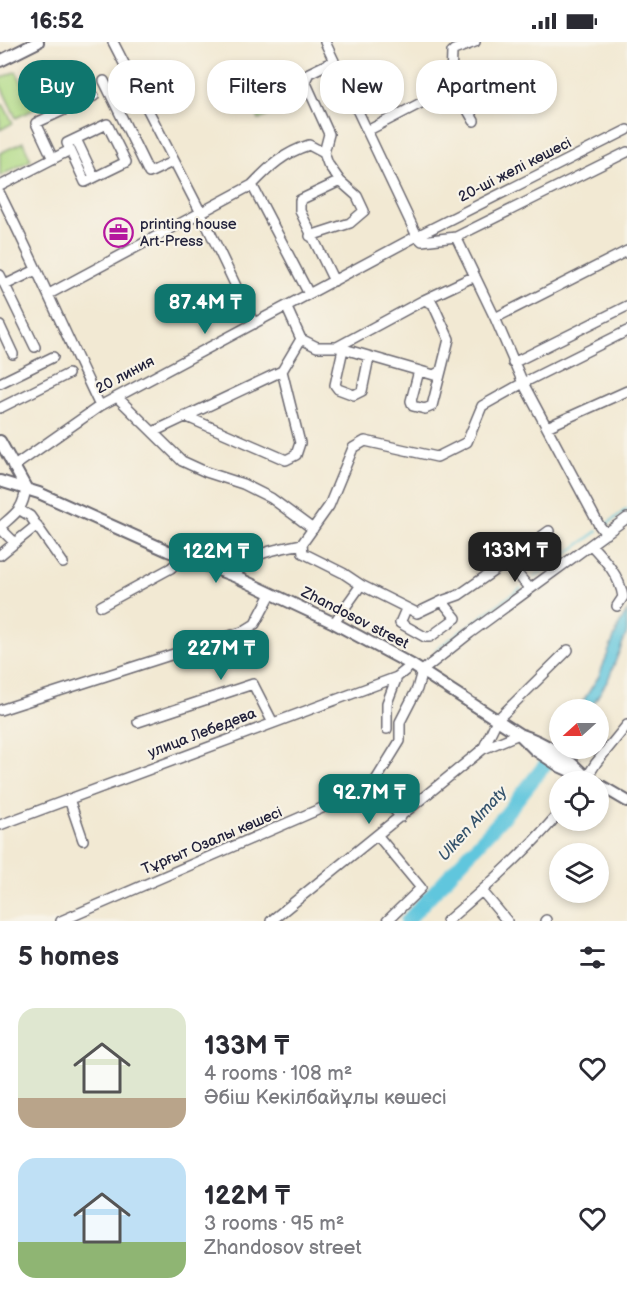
<!DOCTYPE html>
<meta charset="utf-8">
<style>
:root{--surface:#fff;--page:#f7f7f7;--text:#2b2b33;--muted:#7c7c81;--accent:#0f766e}
body{margin:0;font-family:"Balsamiq Sans",sans-serif;background:var(--page);color:var(--text);height:100vh;display:flex;flex-direction:column;font-size:22px;white-space:nowrap}
*{box-sizing:border-box;margin:0}
p{font-size:20px;color:var(--muted)}
.icon{flex:none;width:33px;height:33px;fill:none;stroke:currentColor;stroke-width:2;stroke-linecap:round;stroke-linejoin:round}
.map{position:relative;height:879px;overflow:hidden}
.side{display:flex;flex-direction:column;background:var(--surface);flex:1}
.side>*{flex:none}
.guide{position:absolute;left:18px;top:18px;width:591px;height:54px;display:flex;gap:12px}
.needle{width:39px;rotate:249deg}
.tools{position:absolute;left:549px;top:657px;display:grid;gap:12px}
.tools a{display:grid;place-items:center;width:60px;height:60px;border-radius:50%;background:var(--surface);box-shadow:0 3px 9px #0003;font-size:30px}
.price{position:absolute;translate:-50% -51px;padding:0 14px;border-radius:12px;background:var(--accent);color:#fff;font-size:20px;line-height:39px;filter:drop-shadow(0 2px 3px #0008)}
.price::after{content:'';position:absolute;left:50%;top:36px;width:18px;height:14px;margin-left:-9px;background:inherit;clip-path:polygon(0 0,100% 0,50% 100%)}
.price.active{background:#222;color:#fff}
ul{padding:0;list-style:none}
li{display:flex;align-items:center;gap:18px;height:150px;padding:0 18px}
li span{display:grid;place-items:center;flex:none;width:168px;height:120px;border-radius:18px;color:#555}
li>.icon{margin-inline-start:auto}
span .icon{width:72px;height:72px;fill:#fffc;stroke-width:1}
li b{font-size:26px}
h2{display:flex;justify-content:space-between;align-items:center;height:72px;padding:0 18px;font-size:26px}
.pill{padding:0 21px;border-radius:24px;background:var(--surface);box-shadow:0 3px 9px #0003;font-size:21px;line-height:54px}
.pill.active{background:var(--accent);color:#fff}
.status{display:flex;justify-content:space-between;align-items:center;height:42px;padding:0 30px;background:var(--surface);direction:ltr}
.status svg{height:16px;fill:currentColor}
.map>svg:first-child{display:block}
</style>
<div class="status"><b>16:52</b><svg viewBox="0 0 49 12"><path d="M0 12V9h3v3zM5 12V6h3v6zM10 12V3h3v9zM15 12V0h3v12zM26 1h20v11H26zM47 4h2v5h-2z"/></svg></div>
<div class="map">
<svg width="627" height="879" viewBox="0 0 627 879">
<rect width="100%" height="100%" fill="#f7f3e8"/>
<filter id="ink" filterUnits="userSpaceOnUse"><feTurbulence type="fractalNoise" baseFrequency=".0167" numOctaves="2"/><feDisplacementMap in="SourceGraphic" scale="12" xChannelSelector="R" yChannelSelector="G"/><feConvolveMatrix kernelMatrix="1 2 1 2 8 2 1 2 1" color-interpolation-filters="sRGB"/></filter>
<filter id="wash" filterUnits="userSpaceOnUse"><feTurbulence type="fractalNoise" baseFrequency=".008" numOctaves="4" result="noise"/><feDisplacementMap in="SourceGraphic" scale="24" xChannelSelector="R" yChannelSelector="G"/><feGaussianBlur stdDeviation="1.35" result="paint"/><feColorMatrix in="noise" values="0 0 0 0 0 0 0 0 0 0 0 0 0 0 0 0 0 1.4 0 .05"/><feComposite in="paint" operator="in"/></filter>
<g filter="url(#wash)">
<rect width="100%" height="100%" fill="#f2e9d3"/>
<path fill="#b0da85" stroke="#697e60" stroke-width="1.5" d="M16 29 35 67 16 76 0 42V37Z
M280 50 287 65 259 78 252 62Z
M3 62 13 81 0 88V64Z
M23 100 31 118 0 134V111Z"/>
<path fill="#60c6dd" stroke="#41748c" stroke-width="1.5" d="M627 569V590L608 638 590 667H578L599 634 619 583Z"/>
<g fill="none" stroke-linecap="round" stroke-linejoin="round">
<path stroke="#60c6dd" stroke-width="2" d="M606 483 627 467
M534 535 598 489
M435 608 521 546"/>
<path stroke="#60c6dd" stroke-width="14" d="M407 879 505 773 560 704"/>
</g>
</g>
<g filter="url(#ink)">
<g fill="none" stroke-linecap="round" stroke-linejoin="round">
<defs>
<path id="minor" d="M113 0 201 171 254 282
M325 0 417 194
M334 19 309 31 305 39 329 92 324 111 328 122 340 139 300 158V169L334 239
M104 39 149 131 174 119
M451 39 474 79
M107 82 126 120 85 140 67 101Z
M367 89 444 49 451 39 452 10 454 8 475 0
M76 97 94 135
M53 117 36 81 94 54
M252 143 309 252
M0 144 70 108
M0 152C35 222 66 293 100 364
M310 194 350 181 364 169 357 154 340 139
M417 194 422 199 456 195
M0 233 35 305
M5 243 36 228
M49 252 252 143C270 124 284 111 309 103L324 111
M424 258 475 234
M286 264 301 297
M495 276 627 209
M0 284 13 312
M343 307 335 343 338 347 354 353 362 349 369 315
M513 321 627 264
M419 329 411 359 413 364 425 367 432 364 441 329
M0 341 53 315
M117 355 182 419 206 430 243 442 271 456 313 487
M0 366 68 332
M185 374 286 418 296 413 300 401 282 329 301 297 317 305H337L424 258 433 262 449 297 441 329 434 333 337 305
M547 385 627 349
M153 390 282 329
M13 425 100 364 417 194 627 88
M20 468 30 474 63 521
M0 485C16 471 23 468 26 446
M0 486 15 501
M606 492 599 483 523 341 495 276 456 195 627 110
M591 503C605 518 620 534 623 555L617 564
M0 513 37 483
M505 521 549 489
M234 534C252 509 273 508 302 502
M361 543 343 531 303 511 302 502 329 464 353 406 365 399 437 415 467 400 482 364 523 341 627 289
M442 559 459 553 505 521 510 523 530 547
M101 564 171 526 183 515
M334 581 361 543 417 571 442 559 456 576 430 595H425L400 581 406 567
M0 668 242 590 255 582 271 552
M138 680 253 642 273 681
M387 687V661L397 635
M483 707 497 678 568 608
M584 740 596 721 627 683
M371 750 376 738 400 699V680L417 647 422 629 470 591 627 476
M69 757 83 798
M0 783 397 635 412 623
M378 794 421 846 387 879
M482 849 507 879
M61 879 359 750C381 748 387 761 401 775
M271 879 483 707 519 692
M447 879C487 845 526 810 560 770
M545 879 546 878"/>
<path id="major" d="M0 19 38 0
M0 399 26 446
M0 439 39 451 168 509 234 534 334 581 412 623 519 692 535 708 561 725 594 740
M522 693C546 701 564 713 582 731
M598 742 627 759"/>
</defs>
<use href="#minor" stroke="#6b6870" stroke-width="12"/>
<use href="#major" stroke="#6b6870" stroke-width="14"/>
<use href="#minor" stroke="#fff" stroke-width="9"/>
<use href="#major" stroke="#fff" stroke-width="10"/>
</g>
</g>
<defs>
<symbol id="office-ring" viewBox="-11 -11 22 22"><circle r="9.5" fill="#f7f3e8" stroke="#b5179e" stroke-width="1.5"/><path d="M-6-3h4V-5.5h4V-3h4V5H-6ZM-1-4.5V-3h2v-1.5ZM-6 0V1H6V0Z" fill="#b5179e"/></symbol>
</defs>
<g fill-rule="evenodd">
<use href="#office-ring" x="102" y="174" width="33" height="33"/>
</g>
<g text-anchor="middle" dominant-baseline="central" stroke-width="4.5" stroke-linejoin="round" paint-order="stroke">
<g font-size="15" fill="#22223b" stroke="#f7f3e8">
<text transform="translate(515 128) rotate(-27)">20-ші желі көшесі</text>
<text transform="translate(125 333) rotate(-28)">20 линия</text>
<text transform="translate(355 576) rotate(27)">Zhandosov street</text>
<text transform="translate(202 691) rotate(-21)">улица Лебедева</text>
<text transform="translate(212 799) rotate(-23)">Тұрғыт Озалы көшесі</text>
</g>
<g font-size="15" fill="#22223b" stroke="#f7f3e8" text-anchor="start">
<text x="140" y="182">printing house<tspan x="140" dy="17">Art-Press</tspan></text>
</g>
<g font-size="16" font-style="italic" fill="#35536c" stroke="#f7f3e8">
<text transform="translate(473 782) rotate(-48)">Ulken Almaty</text>
</g>
</g>
</svg>
<div class="tools">
<a><svg class="needle" viewBox="-14 -14 28 28"><path d="M0-13l5 13h-10z" fill="#e53935"/><path d="M0 13l5-13h-10z" fill="#7c7c81"/></svg></a>
<a><svg class="icon" aria-label="locate" viewBox="0 0 24 24"><circle cx="12" cy="12" r="6"/><path d="M12 2v4M12 18v4M2 12h4M18 12h4"/></svg></a>
<a><svg class="icon" aria-label="layers" viewBox="0 0 24 24"><path d="M12 4l9 5-9 5-9-5zM3 14l9 5 9-5"/></svg></a>
</div>
<b class="price" style="left:205px;top:293px">87.4M ₸</b>
<b class="price active" style="left:515px;top:541px">133M ₸</b>
<b class="price" style="left:216px;top:542px">122M ₸</b>
<b class="price" style="left:221px;top:639px">227M ₸</b>
<b class="price" style="left:369px;top:783px">92.7M ₸</b>
<div class="guide">
<a class="pill active">Buy</a>
<a class="pill">Rent</a>
<a class="pill">Filters</a>
<a class="pill">New</a>
<a class="pill">Apartment</a>
</div>
</div>
<section class="side">
<h2>5 homes<svg class="icon" aria-label="filters" viewBox="0 0 24 24"><path d="M4 7h16M4 17h16"/><circle cx="9" cy="7" r="2"/><circle cx="15" cy="17" r="2"/></svg></h2>
<ul>
<li><span style="background:linear-gradient(#dfe7d0 75%,#b9a48a 0)"><svg class="icon" aria-label="home" viewBox="0 0 24 24"><path d="M3 11l9-7 9 7M6 9v11h12V9"/></svg></span><div><b>133M ₸</b><p>4 rooms · 108 m²</p><p>Әбіш Кекілбайұлы көшесі</p></div><svg class="icon" aria-label="heart" viewBox="0 0 24 24"><path d="M12 20l-8-8c-3-5 5-10 8-4 3-6 11-1 8 4z"/></svg></li>
<li><span style="background:linear-gradient(#bfe0f5 70%,#8fb573 0)"><svg class="icon" aria-label="home" viewBox="0 0 24 24"><path d="M3 11l9-7 9 7M6 9v11h12V9"/></svg></span><div><b>122M ₸</b><p>3 rooms · 95 m²</p><p>Zhandosov street</p></div><svg class="icon" aria-label="heart" viewBox="0 0 24 24"><path d="M12 20l-8-8c-3-5 5-10 8-4 3-6 11-1 8 4z"/></svg></li>
</ul>
</section>
